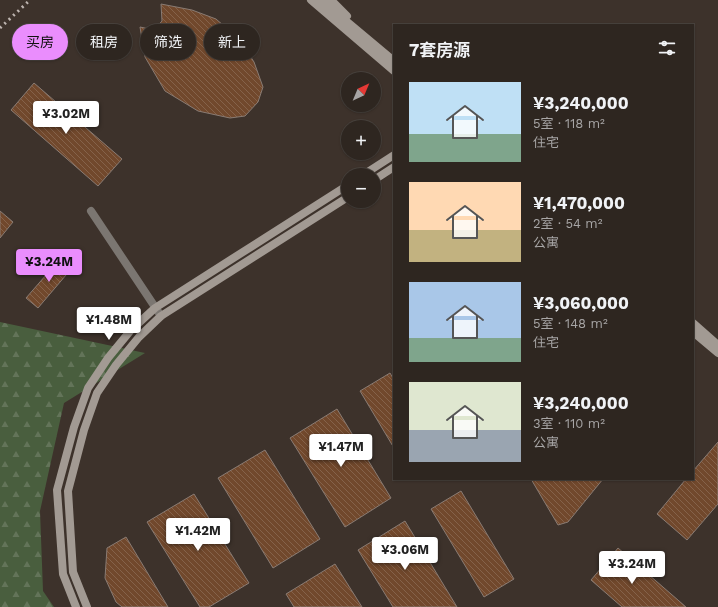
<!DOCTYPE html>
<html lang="zh">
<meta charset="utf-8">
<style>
:root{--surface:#2e2620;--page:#362e29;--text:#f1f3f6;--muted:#a7a5a5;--line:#49433e;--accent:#ea8dfd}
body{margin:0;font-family:"Work Sans","Noto Sans SC",sans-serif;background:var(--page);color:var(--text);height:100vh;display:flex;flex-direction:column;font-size:15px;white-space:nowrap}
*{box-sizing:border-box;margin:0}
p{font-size:13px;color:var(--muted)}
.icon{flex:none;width:22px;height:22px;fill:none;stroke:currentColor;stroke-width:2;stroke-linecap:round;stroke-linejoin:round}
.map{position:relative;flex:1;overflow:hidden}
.side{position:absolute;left:393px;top:24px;width:301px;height:456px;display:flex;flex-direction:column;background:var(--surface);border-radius:0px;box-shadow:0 1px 3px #0004,0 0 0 1px var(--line)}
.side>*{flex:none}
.guide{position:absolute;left:12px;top:24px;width:321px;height:36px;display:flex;gap:8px}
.needle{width:26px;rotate:44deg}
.controls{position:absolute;left:341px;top:72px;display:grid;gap:8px}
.controls a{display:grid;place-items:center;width:40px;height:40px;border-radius:50%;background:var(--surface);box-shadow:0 1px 3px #0004,0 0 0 1px var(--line);font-size:20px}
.price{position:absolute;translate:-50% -34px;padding:0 9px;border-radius:4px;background:#fff;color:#222;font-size:13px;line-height:26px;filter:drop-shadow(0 1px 2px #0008)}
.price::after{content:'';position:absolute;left:50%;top:24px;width:12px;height:9px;margin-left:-6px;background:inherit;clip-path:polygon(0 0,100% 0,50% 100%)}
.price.selected{background:var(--accent);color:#111}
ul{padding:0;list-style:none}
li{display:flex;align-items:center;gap:12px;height:100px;padding:0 16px}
li span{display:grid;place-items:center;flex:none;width:112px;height:80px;border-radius:0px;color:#555}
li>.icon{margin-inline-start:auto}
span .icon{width:48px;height:48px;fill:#fffc;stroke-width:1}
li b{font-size:17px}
h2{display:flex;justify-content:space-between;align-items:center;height:48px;padding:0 16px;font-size:17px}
.pill{padding:0 14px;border-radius:18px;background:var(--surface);box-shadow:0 1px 3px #0004,0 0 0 1px var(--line);font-size:14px;line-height:36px}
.pill.selected{background:var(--accent);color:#111}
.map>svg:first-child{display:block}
</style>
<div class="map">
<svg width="718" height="607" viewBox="0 0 718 607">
<defs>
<pattern id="forest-firs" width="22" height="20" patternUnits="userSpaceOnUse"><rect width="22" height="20" fill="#495e3e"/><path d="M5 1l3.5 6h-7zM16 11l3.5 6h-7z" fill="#637459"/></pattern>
<pattern id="building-back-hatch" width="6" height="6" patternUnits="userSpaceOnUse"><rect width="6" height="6" fill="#71482c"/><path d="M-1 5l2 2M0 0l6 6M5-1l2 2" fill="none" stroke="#85624a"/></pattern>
</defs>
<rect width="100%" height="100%" fill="#3d322b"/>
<path fill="url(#forest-firs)" d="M0 322 145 353 64 403 40 511 43 591 54 607H0Z"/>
<path fill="url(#building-back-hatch)" stroke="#897b73" d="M161 4 192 10 216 19 240 40 254 62 263 87 258 102 245 116 230 118 198 111 165 91 145 57 140 27 154 30 162 21Z
M34 83 122 159 98 186 11 110Z
M0 211 13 222 0 238Z
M60 259 72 268 38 308 26 298Z
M390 373 394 380V448L360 391Z
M337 409 391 498 345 527 290 438Z
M718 442V504L687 540 657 514 686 479H693V471Z
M265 450 320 539 273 568 218 478Z
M531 479H603L568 522 558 525Z
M461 491 514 579 484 597 431 509Z
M194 494 249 583 209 607H200L147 522Z
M405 521 457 607H393L358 550Z
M126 537 168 607H122L116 602 105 578 107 548Z
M618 548 686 607H622L591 580Z
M335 564 362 607H294L286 594Z"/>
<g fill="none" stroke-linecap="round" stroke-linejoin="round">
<path stroke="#7b7671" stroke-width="8" d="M91 211 161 316"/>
<path stroke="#a29a93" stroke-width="8" d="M311 0 394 71
M321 0 394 61
M331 0 347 16
M363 175 394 155
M374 180 394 167
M693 323 718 345
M693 332 718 353
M76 607 63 574 57 490 74 427 88 388 108 358 131 330 155 308 348 185
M87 607 73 572 68 491 84 430 97 393 116 365 139 337 161 316 348 197"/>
<path stroke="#beb5b0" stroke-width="3" stroke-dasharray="2 4" stroke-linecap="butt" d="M0 28 30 0"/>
</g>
</svg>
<div class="controls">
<a><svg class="needle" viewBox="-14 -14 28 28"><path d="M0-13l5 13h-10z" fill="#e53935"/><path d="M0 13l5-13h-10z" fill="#a7a5a5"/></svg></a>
<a>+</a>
<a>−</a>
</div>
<b class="price" style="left:66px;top:135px">¥3.02M</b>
<b class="price selected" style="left:49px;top:283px">¥3.24M</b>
<b class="price" style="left:109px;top:341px">¥1.48M</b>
<b class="price" style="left:341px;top:468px">¥1.47M</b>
<b class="price" style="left:198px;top:552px">¥1.42M</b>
<b class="price" style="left:405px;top:571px">¥3.06M</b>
<b class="price" style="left:632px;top:585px">¥3.24M</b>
<div class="guide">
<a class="pill selected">买房</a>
<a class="pill">租房</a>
<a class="pill">筛选</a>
<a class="pill">新上</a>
</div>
<section class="side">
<h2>7套房源<svg class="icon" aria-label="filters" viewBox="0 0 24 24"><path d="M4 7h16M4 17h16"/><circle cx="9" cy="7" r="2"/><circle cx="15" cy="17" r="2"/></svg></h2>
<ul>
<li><span style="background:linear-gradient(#bfe0f5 65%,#7fa58c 0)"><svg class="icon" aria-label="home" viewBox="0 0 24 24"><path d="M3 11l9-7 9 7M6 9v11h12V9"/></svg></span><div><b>¥3,240,000</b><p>5室 · 118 m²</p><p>住宅</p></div></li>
<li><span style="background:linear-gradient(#ffd9b3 60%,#c2b280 0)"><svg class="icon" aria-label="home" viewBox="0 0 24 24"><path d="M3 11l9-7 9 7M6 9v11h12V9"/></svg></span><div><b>¥1,470,000</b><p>2室 · 54 m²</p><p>公寓</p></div></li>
<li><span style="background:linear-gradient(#a9c7e8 70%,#7fa58c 0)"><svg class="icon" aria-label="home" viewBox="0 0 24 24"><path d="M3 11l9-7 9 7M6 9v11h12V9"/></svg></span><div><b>¥3,060,000</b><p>5室 · 148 m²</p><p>住宅</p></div></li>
<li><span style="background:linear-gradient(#dfe7d0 60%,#9aa5b1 0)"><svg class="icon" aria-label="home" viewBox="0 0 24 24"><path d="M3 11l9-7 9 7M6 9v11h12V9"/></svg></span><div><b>¥3,240,000</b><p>3室 · 110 m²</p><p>公寓</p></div></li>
</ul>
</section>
</div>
